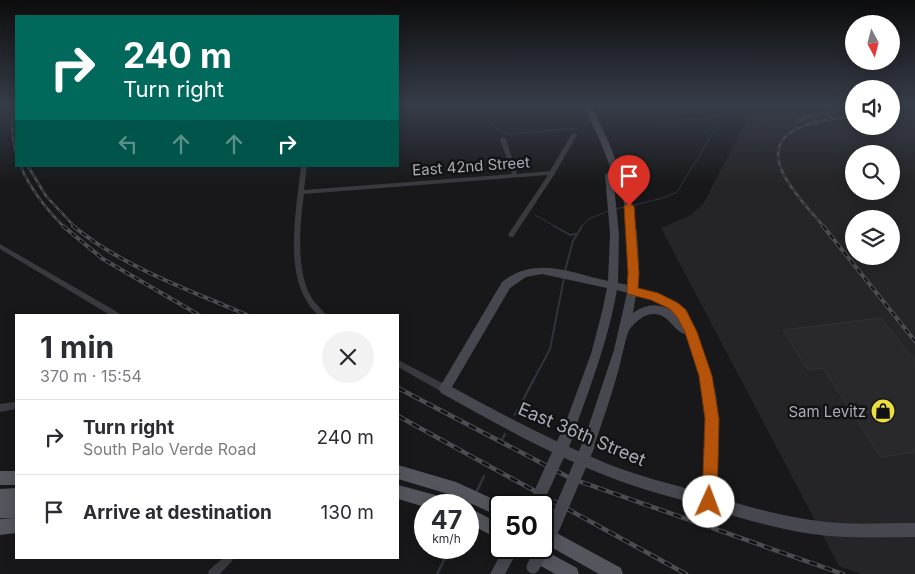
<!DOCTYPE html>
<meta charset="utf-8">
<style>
:root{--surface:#fff;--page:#f2f2f3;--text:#2b2b33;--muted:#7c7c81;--line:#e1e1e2}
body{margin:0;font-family:Inter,sans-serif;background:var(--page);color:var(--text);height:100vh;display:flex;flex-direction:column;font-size:19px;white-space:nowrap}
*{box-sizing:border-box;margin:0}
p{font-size:16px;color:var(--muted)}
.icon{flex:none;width:28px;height:28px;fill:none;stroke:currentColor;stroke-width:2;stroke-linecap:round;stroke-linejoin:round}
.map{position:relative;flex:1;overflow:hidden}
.side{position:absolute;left:15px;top:314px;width:384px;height:245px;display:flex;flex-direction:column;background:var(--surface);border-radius:0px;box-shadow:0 2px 12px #0003}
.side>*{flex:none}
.banner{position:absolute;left:15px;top:15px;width:384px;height:152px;border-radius:0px;box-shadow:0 2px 12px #0003;background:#00695c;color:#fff;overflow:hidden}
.needle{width:32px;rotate:173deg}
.tools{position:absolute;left:845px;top:15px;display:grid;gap:10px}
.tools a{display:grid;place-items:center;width:55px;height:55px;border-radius:50%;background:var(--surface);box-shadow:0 2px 12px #0003;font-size:25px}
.speed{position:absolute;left:414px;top:494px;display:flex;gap:10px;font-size:25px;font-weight:700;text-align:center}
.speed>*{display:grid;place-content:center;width:65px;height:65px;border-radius:50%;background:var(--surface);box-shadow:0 2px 12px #0003;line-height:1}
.speed small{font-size:12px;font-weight:400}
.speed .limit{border:2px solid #111;border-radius:8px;background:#fff;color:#111}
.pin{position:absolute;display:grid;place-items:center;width:42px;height:42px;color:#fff;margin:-51px -21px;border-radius:50% 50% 50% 0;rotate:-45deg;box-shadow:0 0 5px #0007}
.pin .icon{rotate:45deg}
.me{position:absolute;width:55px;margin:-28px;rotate:2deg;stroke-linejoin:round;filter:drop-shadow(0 0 4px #0008)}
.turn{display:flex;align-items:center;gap:18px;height:105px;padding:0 25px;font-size:22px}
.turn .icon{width:65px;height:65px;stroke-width:2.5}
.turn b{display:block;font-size:35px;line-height:42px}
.lanes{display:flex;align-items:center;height:48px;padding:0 25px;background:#0003;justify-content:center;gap:25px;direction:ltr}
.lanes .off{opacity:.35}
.round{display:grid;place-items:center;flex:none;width:52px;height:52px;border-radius:26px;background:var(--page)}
.overview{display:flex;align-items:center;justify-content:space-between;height:85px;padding:0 25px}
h1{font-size:30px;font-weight:700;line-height:38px}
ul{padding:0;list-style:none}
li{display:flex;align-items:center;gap:15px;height:75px;padding:0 25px;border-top:1px solid var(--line)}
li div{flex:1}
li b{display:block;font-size:19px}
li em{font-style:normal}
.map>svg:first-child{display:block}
</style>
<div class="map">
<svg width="915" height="574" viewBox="0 0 915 574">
<rect width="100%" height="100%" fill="#18181a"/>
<!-- built -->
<path fill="#252427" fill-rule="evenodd" d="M755,105h99v21h37v-21h24v469h-54l-22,-8 -178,-338 30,-13 12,-11zM854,154h37v37h-37zM854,219h37v37h-37z"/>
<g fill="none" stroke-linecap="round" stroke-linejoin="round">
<!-- stream-far2 -->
<path stroke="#2e333e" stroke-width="1" d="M483,105c6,15 9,25 26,29l68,-6
M661,121l39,-2 23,-4
M630,206l33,-8 14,-6 53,-87
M615,209l10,-2
M535,215l21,12
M581,227l8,-8 19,-8"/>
<!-- stream-far1 -->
<path stroke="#2e333e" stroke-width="2" d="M554,226l16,9 6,-1
M565,271l8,-30 9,-15
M533,381l17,-32 14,-71"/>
<!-- stream -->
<path stroke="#2e333e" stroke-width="2.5" d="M515,415l19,-36
M502,440l3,-6
M476,493l8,-17
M468,511l4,-9
M437,574l13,-26"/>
</g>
<!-- building -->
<path fill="#29282b" stroke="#333236" d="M881,318l34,43v91l-34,5 -58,-89 -15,2 -25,-40z"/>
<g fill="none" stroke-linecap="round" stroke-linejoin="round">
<!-- street -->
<path fill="#3a393f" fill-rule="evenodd" d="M574,133l3,2 -23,40 -41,62h-2l-3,-2 1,-2 39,-58 -244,19c-4,30 -9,79 9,106 4,5 9,10 13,15h-8c-4,-4 -8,-8 -10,-12 -24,-35 -11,-97 -7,-137h6l-3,24 208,-16 -12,-35 3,-2 3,2 11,35 33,-3 21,-36z
M0,244l119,69 1,2h-10l-110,-66z
M398,360l50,26 1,3 -1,3 -3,1 -3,-1 -44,-25z
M14,402l2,1v6l-16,3v-8z
M223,558h11l-2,3 -12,13h-12l1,-4z"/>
<!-- secondary -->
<path fill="#47474f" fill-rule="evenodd" d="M583,105h8l18,38 10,26 8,7 10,57 2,31 -2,24c14,3 32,8 43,17 10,8 13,22 18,34 7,17 14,36 18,55 5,34 2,69 0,103 36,11 72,21 110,25 29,3 59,1 89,1v14c-34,0 -69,2 -103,-3 -36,-5 -72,-16 -107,-27 -32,-10 -66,-18 -98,-31 -57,-22 -112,-53 -166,-83l-2,-4 2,-4 61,-103c34,-27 69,-9 106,-1l2,-47 -5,-59 6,-6 -10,-26zM615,174l4,3c7,35 13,72 9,108l-10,-2 1,-49 -6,-58zM542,274l65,14 -5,24 -11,42 -30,81 2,4 4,2 4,-2 2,-4c17,-48 35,-94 44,-145l10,3 -13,57 -32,96 2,4 4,2 4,-2 2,-4c9,-26 18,-52 25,-78 3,-11 6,-28 10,-38 5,-7 16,-17 25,-16 15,0 19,17 31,20l12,33 7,28 2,40 -3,58c-32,-9 -65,-17 -95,-29 -54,-22 -105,-49 -156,-77l58,-99 16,-11zM636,295c13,4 27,9 38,17 -14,-9 -27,-9 -41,1z
M504,548h15l-14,26h-15z"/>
<!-- primary -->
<path fill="#55555e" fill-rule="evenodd" d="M398,465l58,17 50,23h-6v12l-45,-21 -57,-17z
M0,471h16v14h-16z
M398,485l45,12 5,3 3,5h-26v2l-27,-8z
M16,488v45l-16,2v-16l14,-1h-14v-29z
M468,507l32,17v16l-32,-17z
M542,525l79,43 2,6h-24l-57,-32z
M518,548h22l37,20 2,6h-24l-35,-20z"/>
<defs>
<path id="rail-far2" d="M12,105c0,13 -1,27 2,39 6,33 27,60 50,83
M891,109l23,-4
M796,122l17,-7 41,-7
M28,166l18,30 29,31
M824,227c-18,-22 -70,-71 -33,-95 18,-11 43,-13 63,-16"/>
<path id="rail-far1" d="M63,226l40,33 96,56
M73,226c52,42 114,63 174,89
M823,226l92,115"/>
<path id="rail" d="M398,388l172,90 273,96
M398,416l288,158"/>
</defs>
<!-- rail-far2 casing -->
<use href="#rail-far2" stroke="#4c4c54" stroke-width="2.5"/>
<!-- rail-far1 casing -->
<use href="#rail-far1" stroke="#4c4c54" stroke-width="4"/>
<!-- rail casing -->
<use href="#rail" stroke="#4c4c54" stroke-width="4.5"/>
<!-- rail-far2 -->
<use href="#rail-far2" stroke="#131315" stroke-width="1" stroke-dasharray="4.5" stroke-linecap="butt"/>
<!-- rail-far1 -->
<use href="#rail-far1" stroke="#131315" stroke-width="2" stroke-dasharray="5.5" stroke-linecap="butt"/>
<!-- rail -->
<use href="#rail" stroke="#131315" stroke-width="2.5" stroke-dasharray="8" stroke-linecap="butt"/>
<!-- secondary-bridge -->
<path stroke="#47474f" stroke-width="13" d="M535,505l32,-70
M533,567l21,-41 34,-80"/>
</g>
<!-- sky -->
<linearGradient id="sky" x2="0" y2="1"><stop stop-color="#0d0d0e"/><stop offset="0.57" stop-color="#373d49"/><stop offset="1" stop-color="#373d49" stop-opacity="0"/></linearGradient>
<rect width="915" height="185" fill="url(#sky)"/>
<!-- route -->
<path fill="#b45309" stroke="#753606" d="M629,203l5,3 5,67 -1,15 20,5 20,10 8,7 11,22 15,44 7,43 -2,83 -2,5 -6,3 -5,-3 -2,-5 3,-83 -6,-43 -14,-44 -8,-15 -7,-8 -19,-9 -23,-6 -1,-3 1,-18 -4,-67z"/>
<!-- icons -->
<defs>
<symbol id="shop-disc" viewBox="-11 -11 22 22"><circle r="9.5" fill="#ecde3e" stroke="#131315"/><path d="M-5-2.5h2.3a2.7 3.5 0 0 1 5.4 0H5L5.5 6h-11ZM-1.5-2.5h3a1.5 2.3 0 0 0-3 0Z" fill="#111"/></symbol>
</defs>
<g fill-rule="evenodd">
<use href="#shop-disc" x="869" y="397" width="28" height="28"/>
</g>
<g text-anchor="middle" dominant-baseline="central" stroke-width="5" stroke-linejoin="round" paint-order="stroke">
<!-- street labels -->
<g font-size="15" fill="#ababb9" stroke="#131315">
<text transform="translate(471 166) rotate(-4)">East 42nd Street</text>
</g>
<!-- poi labels -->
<g font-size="15" fill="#ababb9" stroke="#131315" text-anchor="end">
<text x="866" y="411">Sam Levitz</text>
</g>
<!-- near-street labels -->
<g font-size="18" fill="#ababb9" stroke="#131315">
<text transform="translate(582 434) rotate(23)">East 36th Street</text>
</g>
</g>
</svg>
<div class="tools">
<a><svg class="needle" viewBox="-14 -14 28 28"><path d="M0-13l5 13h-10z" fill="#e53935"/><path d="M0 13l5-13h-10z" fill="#7c7c81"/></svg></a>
<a><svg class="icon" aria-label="sound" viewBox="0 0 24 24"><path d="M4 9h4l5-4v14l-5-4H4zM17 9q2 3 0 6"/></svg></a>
<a><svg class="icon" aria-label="search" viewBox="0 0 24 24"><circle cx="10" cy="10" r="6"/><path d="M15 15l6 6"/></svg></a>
<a><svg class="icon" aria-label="layers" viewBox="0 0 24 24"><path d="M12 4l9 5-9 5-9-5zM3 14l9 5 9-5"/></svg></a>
</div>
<div class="speed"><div>47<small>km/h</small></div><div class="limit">50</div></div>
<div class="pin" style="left:629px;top:206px;background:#d93025"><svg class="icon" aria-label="arrive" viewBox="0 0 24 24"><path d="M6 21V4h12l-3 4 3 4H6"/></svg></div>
<svg class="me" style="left:709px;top:502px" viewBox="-20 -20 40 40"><circle r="19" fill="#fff"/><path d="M0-13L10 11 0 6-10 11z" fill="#b45309"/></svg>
<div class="banner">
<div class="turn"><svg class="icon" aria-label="right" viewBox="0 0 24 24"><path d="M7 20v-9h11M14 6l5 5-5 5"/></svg><div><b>240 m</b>Turn right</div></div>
<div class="lanes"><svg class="icon off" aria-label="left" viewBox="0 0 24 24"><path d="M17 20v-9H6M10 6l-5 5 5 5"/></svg><svg class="icon off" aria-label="ahead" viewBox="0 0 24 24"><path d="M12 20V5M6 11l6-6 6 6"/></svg><svg class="icon off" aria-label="ahead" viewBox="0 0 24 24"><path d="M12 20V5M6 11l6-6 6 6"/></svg><svg class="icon" aria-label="right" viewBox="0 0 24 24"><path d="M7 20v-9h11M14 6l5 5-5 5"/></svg></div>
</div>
<section class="side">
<div class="overview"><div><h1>1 min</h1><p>370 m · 15:54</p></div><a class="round"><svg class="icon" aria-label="close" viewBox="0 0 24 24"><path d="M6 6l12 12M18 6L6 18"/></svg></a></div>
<ul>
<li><svg class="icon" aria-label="right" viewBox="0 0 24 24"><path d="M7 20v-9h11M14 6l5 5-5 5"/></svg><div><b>Turn right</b><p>South Palo Verde Road</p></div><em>240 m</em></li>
<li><svg class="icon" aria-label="arrive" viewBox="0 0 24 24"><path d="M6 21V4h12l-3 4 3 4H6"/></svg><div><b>Arrive at destination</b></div><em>130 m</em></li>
</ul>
</section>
</div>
